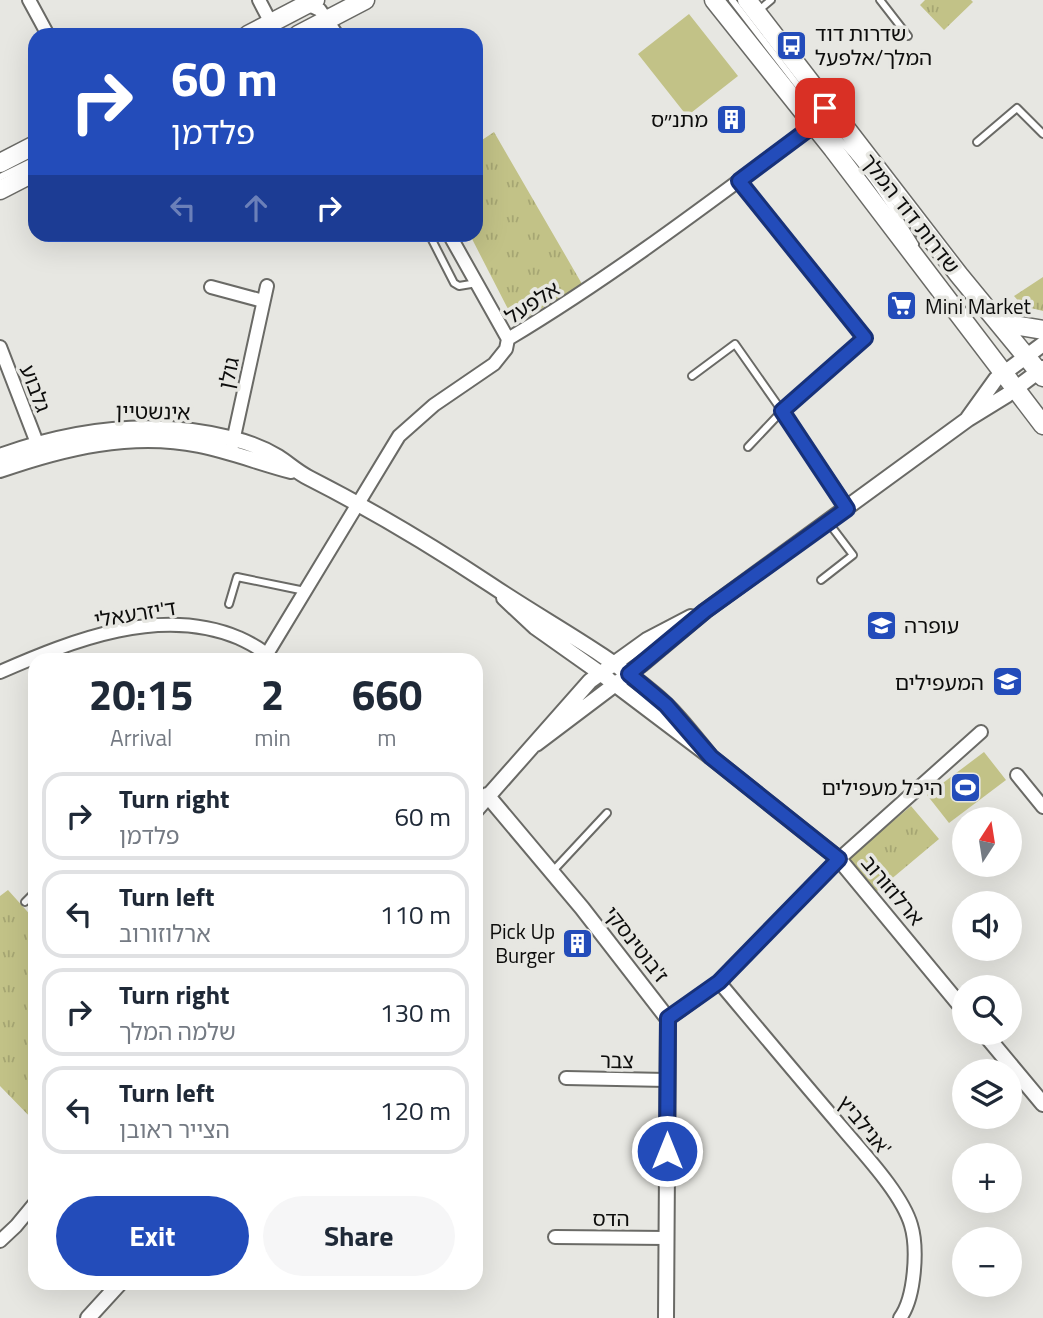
<!DOCTYPE html>
<meta charset="utf-8">
<style>
:root{--surface:#fff;--page:#f6f6f7;--text:#1f2937;--muted:#747a83;--line:#e0e1e3;--accent:#234cba}
body{margin:0;font-family:"Titillium Web","Noto Sans Hebrew",sans-serif;background:var(--page);color:var(--text);height:100vh;display:flex;flex-direction:column;font-size:26px;white-space:nowrap}
*{box-sizing:border-box;margin:0}
p{font-size:23px;color:var(--muted)}
.icon{flex:none;width:38px;height:38px;fill:none;stroke:currentColor;stroke-width:2;stroke-linecap:round;stroke-linejoin:round}
.map{position:relative;flex:1;overflow:hidden}
.drawer{position:absolute;left:28px;top:653px;width:455px;height:637px;display:flex;flex-direction:column;background:var(--surface);border-radius:21px;box-shadow:0 7px 28px #0002}
.drawer>*{flex:none}
.top-card{position:absolute;left:28px;top:28px;width:455px;height:214px;border-radius:21px;box-shadow:0 7px 28px #0002;background:#234cba;color:#fff;overflow:hidden}
.needle{width:46px;rotate:12deg}
.controls{position:absolute;left:952px;top:807px;display:grid;gap:14px}
.controls a{display:grid;place-items:center;width:70px;height:70px;border-radius:50%;background:var(--surface);box-shadow:0 7px 28px #0002;font-size:35px}
.pin{position:absolute;display:grid;place-items:center;width:60px;height:60px;color:#fff;margin:-30px;border-radius:14px;box-shadow:0 4px 10px #0006}
.me{position:absolute;width:77px;margin:-38px;rotate:0deg;stroke-linejoin:round;filter:drop-shadow(0 0 5px #0008)}
.turn{display:flex;align-items:center;gap:24px;height:147px;padding:0 28px;font-size:32px}
.turn .icon{width:91px;height:91px;stroke-width:2.5}
.turn b{display:block;font-size:49px;line-height:60px}
.lanes{display:flex;align-items:center;height:66px;padding:0 28px;background:#0003;justify-content:center;gap:35px;direction:ltr}
.lanes .off{opacity:.35}
.eta{display:flex;justify-content:space-evenly;align-items:center;height:119px;text-align:center}
.eta b{font-size:42px;font-weight:700;line-height:49px}
.primary-button{display:flex;gap:14px;margin-top:auto;padding:14px 28px}
.primary-button a{flex:1;height:80px;border-radius:42px;background:var(--accent);color:#fff;font-size:28px;font-weight:700;line-height:80px;text-align:center}
.primary-button a+a{background:var(--page);color:var(--text)}
ul{padding:0;list-style:none}
li{display:flex;align-items:center;gap:21px;height:88px;margin:0 14px 10px;padding:0 14px;border:4px solid var(--line);border-radius:21px}
li div{flex:1}
li b{display:block;font-size:26px}
li em{font-style:normal}
.map>svg:first-child{display:block}
</style>
<div class="map">
<svg width="1043" height="1318" viewBox="0 0 1043 1318">
<defs>
<pattern id="park-tufts" width="24" height="20" patternUnits="userSpaceOnUse" patternTransform="scale(1.75)"><rect width="24" height="20" fill="#c2c287"/><path d="M3 7l-1-3M5 7V3M7 7l1-3M15 17l-1-3M17 17v-4M19 17l1-3" fill="none" stroke="#a6a673"/></pattern>
</defs>
<rect width="100%" height="100%" fill="#e7e7e2"/>
<!-- grass -->
<path fill="#c2c287" d="M689,14l49,62 -51,40 -49,-62z
M984,752l22,28 -57,43 -22,-28z"/>
<!-- park -->
<path fill="url(#park-tufts)" d="M925,0h46l2,2 -29,28 -24,-25z
M494,132l88,152 -56,34h-11l-6,-7 -39,-76 6,-1v-90z
M1043,277v34l-20,-5 -9,-10z
M911,806l28,33 -62,52 -28,-33z
M8,890l27,30v202l-35,-36v-190z"/>
<g fill="none" stroke-linecap="round" stroke-linejoin="round">
<defs>
<path id="service" d="M732,0l70,91 16,10
M880,0l28,36
M759,10l12,-10
M825,129c29,16 72,86 90,115
M977,142l40,-34 26,26
M0,177l35,-17
M429,234l25,49 5,3 18,-3
M692,376l43,-32 47,67 -34,36
M821,580l32,-25 -25,-33
M229,604l8,-27 68,14
M552,872l55,-59
M25,902l10,-10"/>
<path id="minor" d="M29,0l19,35
M259,0l12,23
M307,4l13,6 17,25
M739,181l126,157 -83,73 65,97
M449,234l59,105
M211,287l52,14
M0,347l37,96
M232,446l35,-160
M267,654l132,-218 35,-31 60,-41 12,-15 2,-10c107,-64 206,-140 306,-214l8,-9 5,-13
M0,672c73,-32 161,-67 239,-34 11,5 23,11 31,20
M1017,775l26,32
M719,982c41,49 82,98 124,147 21,25 59,65 68,96 7,23 4,73 -11,93
M668,1019l51,-37 120,-123 142,-127
M566,1078l101,2
M555,1237l112,1
M0,1241l16,-15 19,-23"/>
<path id="tertiary" d="M968,418l28,-39 47,-35
M0,456c75,-27 156,-37 234,-17 16,4 31,10 44,18 11,7 19,15 31,21 63,32 123,68 182,107 55,37 113,67 163,109 22,18 39,41 57,63
M0,470c63,-22 132,-39 199,-25 31,6 61,18 92,26
M504,598l31,29 65,46 111,84 128,102 125,151
M536,744l106,-80 63,-53 263,-192 39,-24 36,-27
M487,795l95,113 86,111 -2,299
M476,810l114,-129 57,-41 44,-23
M983,1032l60,72
M88,1318l32,-35"/>
<path id="secondary" d="M714,0l119,149 210,276
M747,0l212,275 84,102
M248,35l67,-35
M298,35l67,-35
M0,163l35,-18
M0,190l35,-18
M996,318l18,7 29,5"/>
</defs>
<!-- service casing -->
<use href="#service" stroke="#6a6a66" stroke-width="10"/>
<!-- minor casing -->
<use href="#minor" stroke="#6a6a66" stroke-width="16"/>
<!-- tertiary casing -->
<use href="#tertiary" stroke="#6a6a66" stroke-width="18"/>
<!-- secondary casing -->
<use href="#secondary" stroke="#6a6a66" stroke-width="21"/>
<!-- service -->
<use href="#service" stroke="#fff" stroke-width="6"/>
<!-- minor -->
<use href="#minor" stroke="#fff" stroke-width="12"/>
<!-- tertiary -->
<use href="#tertiary" stroke="#fff" stroke-width="14"/>
<!-- secondary -->
<use href="#secondary" stroke="#fff" stroke-width="18"/>
</g>
<g fill="none" stroke-linecap="round" stroke-linejoin="round">
<defs>
<path id="route" d="M667,1151l1,-133 51,-36 120,-123 -128,-102 -45,-52 -37,-31 76,-63 142,-102 -65,-98 83,-73 -126,-157 75,-56 11,-17"/>
</defs>
<!-- route casing -->
<use href="#route" stroke="#173179" stroke-width="18"/>
<!-- route -->
<use href="#route" stroke="#234cba" stroke-width="12"/>
</g>
<!-- icons -->
<defs>
<symbol id="bus-square" viewBox="-11 -11 22 22"><rect x="-9" y="-9" width="18" height="18" rx="4" fill="#234cba" stroke="#e7e7e2"/><path d="M-5-6H5V4H4V6H2V4H-2V6H-4V4H-5ZM-3.5-4V0h7V-4ZM-3.5 1.2v1.5H-2V1.2ZM2 1.2v1.5H3.5V1.2Z" fill="#fff"/></symbol>
<symbol id="building-square" viewBox="-11 -11 22 22"><rect x="-9" y="-9" width="18" height="18" rx="4" fill="#234cba" stroke="#e7e7e2"/><path d="M-4-6H4V6H1V3H-1V6H-4ZM-2.5-4.3h1.7v1.8h-1.7ZM.8-4.3h1.7v1.8H.8ZM-2.5-1h1.7V.8h-1.7ZM.8-1h1.7V.8H.8Z" fill="#fff"/></symbol>
<symbol id="supermarket-square" viewBox="-11 -11 22 22"><rect x="-9" y="-9" width="18" height="18" rx="4" fill="#234cba" stroke="#e7e7e2"/><path d="M-6-5.5h2.5l.6 2H6L4.5 2H-2.5L-4.4-4H-6ZM-1.5 3.2a1.3 1.3 0 1 0 .1 0ZM3 3.2a1.3 1.3 0 1 0 .1 0Z" fill="#fff"/></symbol>
<symbol id="school-square" viewBox="-11 -11 22 22"><rect x="-9" y="-9" width="18" height="18" rx="4" fill="#234cba" stroke="#e7e7e2"/><path d="M0-5L7-2L0 1L-7-2ZM-4 1L0 2.5L4 1V4Q0 6-4 4Z" fill="#fff"/></symbol>
<symbol id="stadium-square" viewBox="-11 -11 22 22"><rect x="-9" y="-9" width="18" height="18" rx="4" fill="#234cba" stroke="#e7e7e2"/><path d="M0-5a6.5 5 0 1 0 0 10a6.5 5 0 1 0 0-10ZM-3.5-1.8h7v3.6h-7Z" fill="#fff"/></symbol>
</defs>
<g fill-rule="evenodd">
<use href="#bus-square" x="774" y="28" width="35" height="35"/>
<use href="#building-square" x="714" y="102" width="35" height="35"/>
<use href="#supermarket-square" x="884" y="288" width="35" height="35"/>
<use href="#school-square" x="864" y="608" width="35" height="35"/>
<use href="#school-square" x="990" y="664" width="35" height="35"/>
<use href="#stadium-square" x="948" y="770" width="35" height="35"/>
<use href="#building-square" x="560" y="926" width="35" height="35"/>
</g>
<g text-anchor="middle" dominant-baseline="central" stroke-width="7" stroke-linejoin="round" paint-order="stroke">
<!-- poi labels -->
<g font-size="21" fill="#0d0d0c" stroke="#e7e7e2" text-anchor="end">
<text x="815" y="33" text-anchor="start">שדרות דוד<tspan x="815" dy="24">המלך/אלפעל</tspan></text>
<text x="708" y="119">מתנ״ס</text>
<text x="925" y="306" text-anchor="start">Mini Market</text>
<text x="904" y="625" text-anchor="start">עופרה</text>
<text x="984" y="682">המעפילים</text>
<text x="943" y="787">היכל מעפילים</text>
<text x="555" y="931">Pick Up<tspan x="555" dy="24">Burger</tspan></text>
</g>
<!-- street labels -->
<g font-size="21" fill="#0d0d0c" stroke="#e7e7e2">
<text transform="translate(911 213) rotate(52)">שדרות דוד המלך</text>
<text transform="translate(532 302) rotate(-33)">אלפעל</text>
<text transform="translate(228 373) rotate(-78)">גולן</text>
<text transform="translate(36 388) rotate(69)">גלבוע</text>
<text transform="translate(153 411) rotate(1)">אינשטיין</text>
<text transform="translate(135 613) rotate(-9)">ד'יזרעאלי</text>
<text transform="translate(893 890) rotate(50)">ארלוזורוב</text>
<text transform="translate(637 944) rotate(52)">ז'בוטינסקי</text>
<text transform="translate(617 1060) rotate(1)">צבר</text>
<text transform="translate(865 1125) rotate(50)">אנילביץ'</text>
<text x="611" y="1218">הדס</text>
</g>
</g>
</svg>
<div class="controls">
<a><svg class="needle" viewBox="-14 -14 28 28"><path d="M0-13l5 13h-10z" fill="#e53935"/><path d="M0 13l5-13h-10z" fill="#747a83"/></svg></a>
<a><svg class="icon" aria-label="sound" viewBox="0 0 24 24"><path d="M4 9h4l5-4v14l-5-4H4zM17 9q2 3 0 6"/></svg></a>
<a><svg class="icon" aria-label="search" viewBox="0 0 24 24"><circle cx="10" cy="10" r="6"/><path d="M15 15l6 6"/></svg></a>
<a><svg class="icon" aria-label="layers" viewBox="0 0 24 24"><path d="M12 4l9 5-9 5-9-5zM3 14l9 5 9-5"/></svg></a>
<a>+</a>
<a>−</a>
</div>
<div class="pin" style="left:825px;top:108px;background:#d93025"><svg class="icon" aria-label="arrive" viewBox="0 0 24 24"><path d="M6 21V4h12l-3 4 3 4H6"/></svg></div>
<svg class="me" style="left:667px;top:1151px" viewBox="-20 -20 40 40"><circle r="17" fill="#234cba" stroke="#fff" stroke-width="3"/><path d="M0-11L8 9 0 5-8 9z" fill="#fff"/></svg>
<div class="top-card">
<div class="turn"><svg class="icon" aria-label="right" viewBox="0 0 24 24"><path d="M7 20v-9h11M14 6l5 5-5 5"/></svg><div><b>60 m</b>פלדמן</div></div>
<div class="lanes"><svg class="icon off" aria-label="left" viewBox="0 0 24 24"><path d="M17 20v-9H6M10 6l-5 5 5 5"/></svg><svg class="icon off" aria-label="ahead" viewBox="0 0 24 24"><path d="M12 20V5M6 11l6-6 6 6"/></svg><svg class="icon" aria-label="right" viewBox="0 0 24 24"><path d="M7 20v-9h11M14 6l5 5-5 5"/></svg></div>
</div>
<section class="drawer">
<div class="eta">
<div><b>20:15</b><p>Arrival</p></div>
<div><b>2</b><p>min</p></div>
<div><b>660</b><p>m</p></div>
</div>
<ul>
<li><svg class="icon" aria-label="right" viewBox="0 0 24 24"><path d="M7 20v-9h11M14 6l5 5-5 5"/></svg><div><b>Turn right</b><p>פלדמן</p></div><em>60 m</em></li>
<li><svg class="icon" aria-label="left" viewBox="0 0 24 24"><path d="M17 20v-9H6M10 6l-5 5 5 5"/></svg><div><b>Turn left</b><p>ארלוזורוב</p></div><em>110 m</em></li>
<li><svg class="icon" aria-label="right" viewBox="0 0 24 24"><path d="M7 20v-9h11M14 6l5 5-5 5"/></svg><div><b>Turn right</b><p>שלמה המלך</p></div><em>130 m</em></li>
<li><svg class="icon" aria-label="left" viewBox="0 0 24 24"><path d="M17 20v-9H6M10 6l-5 5 5 5"/></svg><div><b>Turn left</b><p>הצייר ראובן</p></div><em>120 m</em></li>
</ul>
<div class="primary-button"><a>Exit</a><a>Share</a></div>
</section>
</div>
